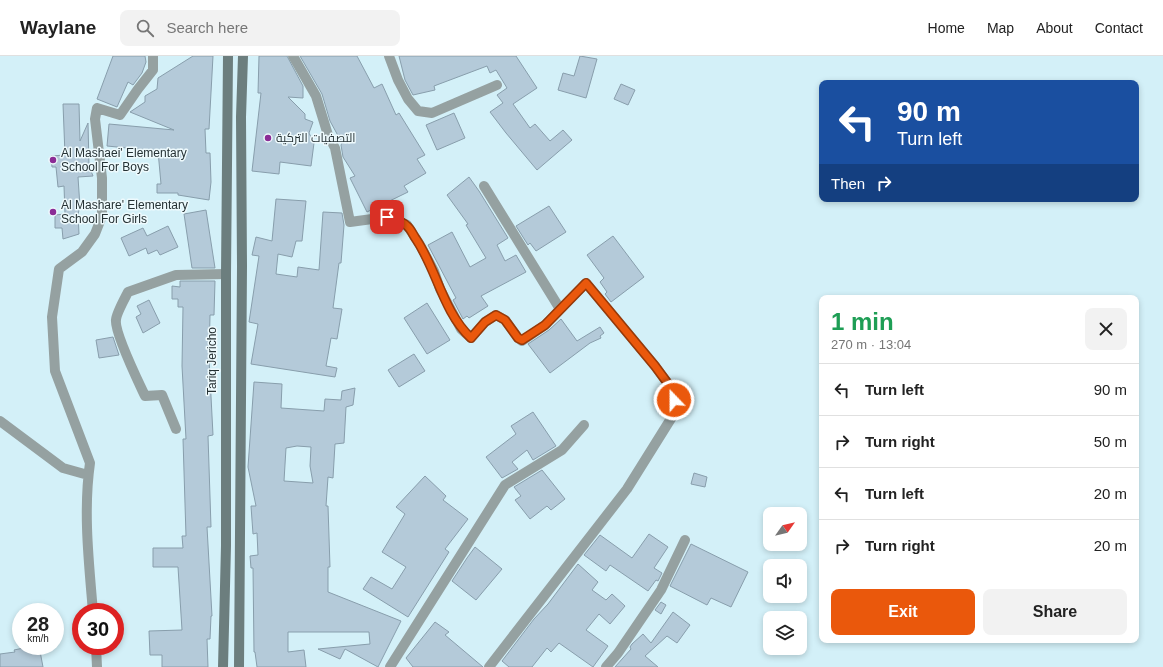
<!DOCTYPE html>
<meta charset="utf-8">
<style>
:root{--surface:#fff;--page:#f2f2f2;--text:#222;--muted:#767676;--line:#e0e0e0;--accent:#ea580c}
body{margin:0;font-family:Helvetica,Cairo,sans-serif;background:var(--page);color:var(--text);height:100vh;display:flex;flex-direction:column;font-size:15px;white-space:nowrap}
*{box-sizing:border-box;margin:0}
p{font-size:13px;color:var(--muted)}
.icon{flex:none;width:22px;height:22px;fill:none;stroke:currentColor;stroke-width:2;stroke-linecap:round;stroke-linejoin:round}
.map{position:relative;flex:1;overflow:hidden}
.sheet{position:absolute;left:819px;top:239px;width:320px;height:348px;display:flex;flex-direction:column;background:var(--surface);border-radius:8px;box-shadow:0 2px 6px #0003}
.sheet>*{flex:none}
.banner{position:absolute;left:819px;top:24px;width:320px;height:122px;border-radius:8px;box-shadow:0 2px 6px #0003;background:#1a4fa0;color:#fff;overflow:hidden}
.needle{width:26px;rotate:56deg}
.fabs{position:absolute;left:763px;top:451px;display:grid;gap:8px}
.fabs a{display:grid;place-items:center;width:44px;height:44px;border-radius:8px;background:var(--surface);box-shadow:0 2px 6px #0003;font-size:20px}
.speed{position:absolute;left:12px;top:547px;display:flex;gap:8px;font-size:20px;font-weight:700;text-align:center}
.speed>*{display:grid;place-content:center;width:52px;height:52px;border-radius:50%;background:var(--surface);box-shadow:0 2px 6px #0003;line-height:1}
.speed small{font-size:10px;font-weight:400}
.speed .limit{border:6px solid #d22;background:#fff;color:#111}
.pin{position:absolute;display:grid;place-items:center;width:34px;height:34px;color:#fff;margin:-17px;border-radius:8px;box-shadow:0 2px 6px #0006}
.me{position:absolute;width:44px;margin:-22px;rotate:338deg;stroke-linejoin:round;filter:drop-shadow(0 0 3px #0008)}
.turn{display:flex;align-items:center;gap:14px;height:84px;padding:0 12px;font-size:18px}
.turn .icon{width:52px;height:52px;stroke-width:2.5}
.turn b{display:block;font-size:28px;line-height:34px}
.then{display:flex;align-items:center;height:38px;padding:0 12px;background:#0003;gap:8px;font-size:15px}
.round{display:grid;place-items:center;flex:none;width:42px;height:42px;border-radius:8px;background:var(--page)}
.headline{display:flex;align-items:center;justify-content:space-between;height:68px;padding:0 12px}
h1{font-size:24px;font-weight:700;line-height:30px;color:#1e9e55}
.button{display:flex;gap:8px;margin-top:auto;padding:8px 12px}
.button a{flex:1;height:46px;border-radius:8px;background:var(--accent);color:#fff;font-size:16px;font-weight:700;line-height:46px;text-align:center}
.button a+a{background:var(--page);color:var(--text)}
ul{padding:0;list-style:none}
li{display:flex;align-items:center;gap:12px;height:52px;padding:0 12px;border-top:1px solid var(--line)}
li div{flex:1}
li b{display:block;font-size:15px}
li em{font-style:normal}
header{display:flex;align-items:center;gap:24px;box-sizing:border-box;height:56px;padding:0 20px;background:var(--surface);border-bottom:1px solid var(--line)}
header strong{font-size:19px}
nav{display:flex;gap:22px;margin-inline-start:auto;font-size:14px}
.search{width:280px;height:36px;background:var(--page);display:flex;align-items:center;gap:10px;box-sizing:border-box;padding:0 14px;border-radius:8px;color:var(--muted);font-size:15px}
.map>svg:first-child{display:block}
</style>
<header>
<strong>Waylane</strong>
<div class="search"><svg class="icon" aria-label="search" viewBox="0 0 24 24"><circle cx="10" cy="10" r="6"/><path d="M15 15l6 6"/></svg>Search here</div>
<nav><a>Home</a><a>Map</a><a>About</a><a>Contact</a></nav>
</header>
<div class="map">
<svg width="1163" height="611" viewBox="0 0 1163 611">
<rect width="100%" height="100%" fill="#d3f0f8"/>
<!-- building -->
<path fill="#b4cad9" stroke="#889eac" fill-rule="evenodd" d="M113,0h32l1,6 -4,11 -9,12 -5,-3 -11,25 -20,-8z
M193,0h20l-4,73h-4l1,24h4l1,29 -2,18 -31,-5v-2h-21v-9h4l-3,-33 -51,-5 2,-22 65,6 -44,-18 15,-10v-6l12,-7 1,-11z
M259,0h28l16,30v12l-15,-1 17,17v5l8,3 -4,11 5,10 -3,23 -31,-4 -1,12 -27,-3 9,-78h-3z
M300,0h57l17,32 8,-4 14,31 3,-2 26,42 -8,4 9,14 -22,13 4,6 -41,20 -17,-34 5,-2 -12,-19 -2,-12 1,-2 -12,-22 -8,-27z
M399,0h117l21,32 -24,16 17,24 5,-4 15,17 13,-11 9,10 -35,30 -31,-37 -16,-21 13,-9 -6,-8 10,-7 -11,-18 -6,3 -3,-7 -53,20 1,4 -22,5 -8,-15z
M580,0l17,3 -11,39 -28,-8 5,-17 11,3z
M621,28l14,6 -7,15 -14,-6z
M63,48h16l1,37 8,-18 1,43 4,10 -15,1 2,30 -2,7 1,20 -16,5 -1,-11h-7v-13l10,-1 -1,-28 -6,1 -2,-20h-4l-1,-11 14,-1z
M454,57l11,25 -28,12 -11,-25z
M469,121l10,14 29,47 -11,7 8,16 11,-6 10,17 -45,24 7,10 -19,12 -2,-2 -4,3 -10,-19 3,-2 -28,-53 24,-13 18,35 16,-9 -20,-33 2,-1 -21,-29z
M276,143l30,2 -4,40h-6l-4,16 -14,-3 -2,20 21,3 1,-10 21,3 4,-58 19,1 2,12 -3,38h-2l-6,45 9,1 -5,30 -6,-1 -5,28 11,2 -2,9 -84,-13 7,-40 -9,-2 10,-66 -7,-1 4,-18 16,4z
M549,150l17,26 -30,19 -6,-8 -2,2 -12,-19z
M206,154l9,58h-23l-8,-54z
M168,170l10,21 -18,8 -3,-5 -9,4 -2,-6 -17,8 -8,-18 22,-10 4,8z
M613,180l31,41 -33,25 -6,-8 2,-2 -7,-10 4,-4 -17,-23z
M180,225h35l-1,34h-4l-1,43 4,77 -5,1 3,91h-4l5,89h-1l-1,23h-3l1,28h-46v-12h-12l-1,-24 33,-1 -4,-63h-25v-19h30l-1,-12h4l-3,-97h3l-4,-73 1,-59h-5v-8h-6v-13l8,1z
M149,244l11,23 -17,10 -7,-16 5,-3 -4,-8z
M427,247l23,37 -23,14 -23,-36z
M561,263l16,22 23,-14 4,6 -4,3 1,2 -11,5 -40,30 -22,-29 21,-14z
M113,281l6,18 -20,3 -3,-18z
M414,298l11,17 -26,16 -11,-17z
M254,326l28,2 -1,24 43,3 1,-12 16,1 1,-9 13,-3 -2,17 -7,2 -2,36 -9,1 -2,34 -5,-1 -2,29h2l2,61h-2v25l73,29 -23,46 -33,-18 -5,10 -22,-10 52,-5 -1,-12h-81v20l16,-2 2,17h-49l-2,-15h-1l-1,-84h-2l-1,-12 8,-1 -1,-22 -4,1 -2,-28h5l-8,-39zM297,390l14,1 -1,19 3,17 -29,-2 2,-33z
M533,356l23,34 -23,14 -6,-10 -15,12 6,7 -16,9 -16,-21 30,-23 -5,-8z
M542,414l23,29 -14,11 -4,-4 -17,13 -15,-19 6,-4 -7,-9z
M694,417l13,4 -2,10 -14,-3z
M425,420l21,20 -3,4 25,19 -23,30 4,3 -41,65 -45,-28 8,-12 21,12 14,-22 -24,-15 23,-38 -9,-7z
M649,478l19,13 -14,21 8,5 -4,8 -2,-1 -8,11 -38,-26 -4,6 -22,-16 16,-20 32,23z
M691,488l57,28 -17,35 -20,-9 -4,7 -37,-19z
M475,491l27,22 -26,31 -24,-19 15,-23z
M578,508l20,18 -6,8 14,10 6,-6 13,12 -15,18 -11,-10 -13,16 22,16 -15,21 -34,-24 -8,9 -4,-4 -15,19h-23l-7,-6 32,-42 14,-15z
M661,546l5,3 -5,9 -6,-4z
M673,556l17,13 -13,18 -10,-7 -22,20 13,11h-43l16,-18 -1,-2 2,-3 11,-10 8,9z
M435,566l14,10 -4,3 38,32h-70l-7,-9z
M33,590h6l4,21h-43v-13l15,-2 -1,-2z"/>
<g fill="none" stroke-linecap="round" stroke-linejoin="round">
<!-- minor -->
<path stroke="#95a1a1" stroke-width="10" d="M293,0l23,40 12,39 7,13 15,74 37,-5 20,8 13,20 14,26 6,18 21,40 10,9 14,-16 11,-7 9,5 13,18 4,3 23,-16 41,-42 69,83 14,19 5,15 -2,17 -45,72 -138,178
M389,0l9,24 10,19 10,12 14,2 65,-28
M484,130l76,123
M0,365l63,47 25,7
M176,373l-14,-34 -17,1c-6,-13 -31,-64 -29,-76 0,-6 9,-22 12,-28l48,-17 50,-1
M93,556c-4,-49 -10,-100 -3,-149l-35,-92 -3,-54 7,-48 23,-17 13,-18 7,-18v-38l-7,-59 2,-11 23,7 18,-26 15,-19v-14
M96,590l1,21
M390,611l115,-182 57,-35 22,-25
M606,611l12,-14 43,-63 24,-50"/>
<!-- secondary -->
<path stroke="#6c7e7e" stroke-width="10" d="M223,611l3,-121v-272l2,-218
M239,611l3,-401 -1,-149 2,-61"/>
</g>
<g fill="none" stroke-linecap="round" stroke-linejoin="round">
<defs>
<path id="route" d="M387,161c6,2 16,4 20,9 4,3 6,9 9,13 21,31 27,73 55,99l14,-16 11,-7 9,5 13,18 4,2 23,-15 41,-42 69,83 14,19 5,15"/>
</defs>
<!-- route casing -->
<use href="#route" stroke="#983908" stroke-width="10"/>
<!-- route -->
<use href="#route" stroke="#ea580c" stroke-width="7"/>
</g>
<!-- markers -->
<g fill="#8b2c96" stroke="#eefafd" stroke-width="1.5">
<circle cx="268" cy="82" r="4"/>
<circle cx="53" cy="104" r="4"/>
<circle cx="53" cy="156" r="4"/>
</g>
<g text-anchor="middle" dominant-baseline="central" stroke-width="3" stroke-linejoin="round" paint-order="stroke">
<!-- poi labels -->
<g font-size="12" fill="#253134" stroke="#eefafd" text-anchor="start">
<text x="276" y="82">التصفيات التركية</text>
<text x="61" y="97">Al Mashaei' Elementary<tspan x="61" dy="14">School For Boys</tspan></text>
<text x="61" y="149">Al Mashare' Elementary<tspan x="61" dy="14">School For Girls</tspan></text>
</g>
<!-- street labels -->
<g font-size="12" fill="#253134" stroke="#eefafd">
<text transform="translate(212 305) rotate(-90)">Tariq Jericho</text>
</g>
</g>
</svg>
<div class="fabs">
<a><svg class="needle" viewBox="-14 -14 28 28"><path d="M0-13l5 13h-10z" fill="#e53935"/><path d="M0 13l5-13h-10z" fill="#767676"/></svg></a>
<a><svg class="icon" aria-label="sound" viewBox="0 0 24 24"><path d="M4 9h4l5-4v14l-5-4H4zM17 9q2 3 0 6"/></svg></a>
<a><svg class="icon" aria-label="layers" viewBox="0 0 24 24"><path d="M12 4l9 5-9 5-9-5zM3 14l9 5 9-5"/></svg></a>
</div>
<div class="speed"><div>28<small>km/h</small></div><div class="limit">30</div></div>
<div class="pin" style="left:387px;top:161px;background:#d93025"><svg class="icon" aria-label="arrive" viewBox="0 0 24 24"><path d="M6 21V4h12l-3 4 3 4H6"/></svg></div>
<svg class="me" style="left:674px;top:344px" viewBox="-20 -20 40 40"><circle r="17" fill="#ea580c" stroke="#fff" stroke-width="3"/><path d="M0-11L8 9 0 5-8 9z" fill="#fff"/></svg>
<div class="banner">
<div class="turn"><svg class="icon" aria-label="left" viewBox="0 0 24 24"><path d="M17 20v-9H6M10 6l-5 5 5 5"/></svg><div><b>90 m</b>Turn left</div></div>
<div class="then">Then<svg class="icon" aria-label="right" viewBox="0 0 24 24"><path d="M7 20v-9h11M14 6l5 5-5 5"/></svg></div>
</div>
<section class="sheet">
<div class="headline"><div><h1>1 min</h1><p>270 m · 13:04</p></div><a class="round"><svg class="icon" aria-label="close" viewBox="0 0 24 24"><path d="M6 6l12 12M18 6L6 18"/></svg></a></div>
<ul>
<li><svg class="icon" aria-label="left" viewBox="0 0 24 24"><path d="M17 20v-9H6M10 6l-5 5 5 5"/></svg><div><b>Turn left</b></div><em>90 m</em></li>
<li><svg class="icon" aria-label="right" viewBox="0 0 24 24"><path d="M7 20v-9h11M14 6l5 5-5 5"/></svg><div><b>Turn right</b></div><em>50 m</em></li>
<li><svg class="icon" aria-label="left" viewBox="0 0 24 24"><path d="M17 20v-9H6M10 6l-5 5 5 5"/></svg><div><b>Turn left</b></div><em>20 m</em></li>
<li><svg class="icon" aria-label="right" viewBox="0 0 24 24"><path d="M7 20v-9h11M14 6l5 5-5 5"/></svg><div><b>Turn right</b></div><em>20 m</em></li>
</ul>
<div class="button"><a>Exit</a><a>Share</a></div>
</section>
</div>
